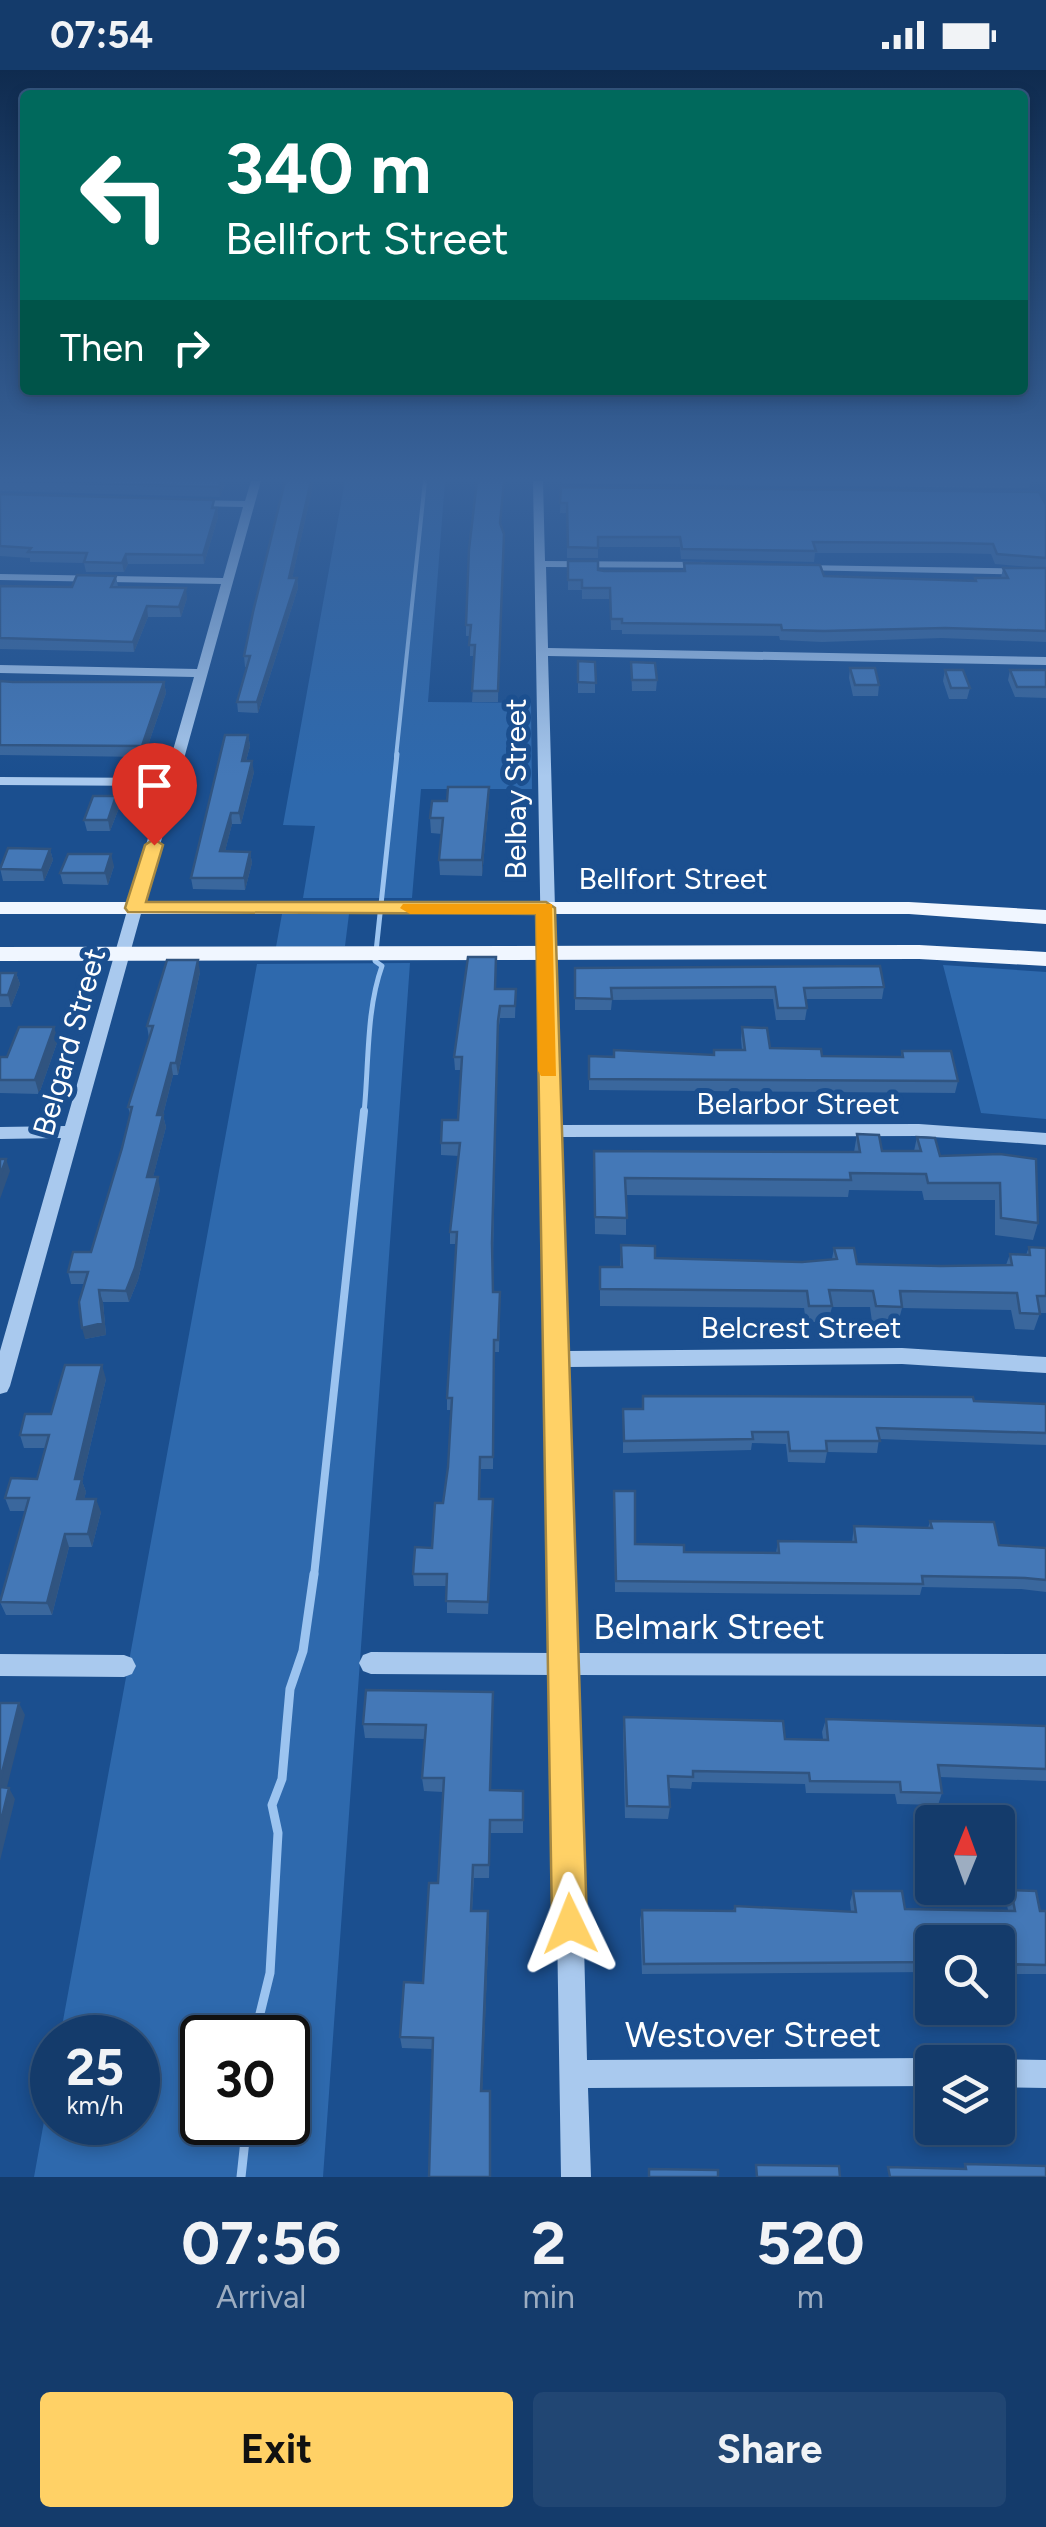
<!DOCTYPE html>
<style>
:root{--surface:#143b6b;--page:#214673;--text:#f1f3f6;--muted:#9dadc1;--line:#33557e;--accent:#ffd166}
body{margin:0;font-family:Figtree,sans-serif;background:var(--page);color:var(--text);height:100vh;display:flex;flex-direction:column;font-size:38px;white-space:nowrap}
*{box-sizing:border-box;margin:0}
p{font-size:32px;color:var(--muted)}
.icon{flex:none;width:55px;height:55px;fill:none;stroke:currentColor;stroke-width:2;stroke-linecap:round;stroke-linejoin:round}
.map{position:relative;height:2107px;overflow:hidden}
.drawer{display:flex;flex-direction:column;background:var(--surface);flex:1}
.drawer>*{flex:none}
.hud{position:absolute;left:20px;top:20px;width:1008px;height:305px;border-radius:10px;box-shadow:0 5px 15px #0003,0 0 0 2px var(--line);background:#00695c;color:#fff;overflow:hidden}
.needle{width:65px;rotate:1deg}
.tools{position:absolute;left:915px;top:1735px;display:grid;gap:20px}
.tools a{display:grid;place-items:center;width:100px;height:100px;border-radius:10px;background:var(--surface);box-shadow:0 5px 15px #0003,0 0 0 2px var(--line);font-size:50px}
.speed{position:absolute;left:30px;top:1945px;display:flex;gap:20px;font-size:50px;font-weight:700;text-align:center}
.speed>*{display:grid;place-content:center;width:130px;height:130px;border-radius:50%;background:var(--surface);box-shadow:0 5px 15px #0003,0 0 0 2px var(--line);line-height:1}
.speed small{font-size:25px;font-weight:400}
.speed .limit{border:5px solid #111;border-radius:15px;background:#fff;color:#111}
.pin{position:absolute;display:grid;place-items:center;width:85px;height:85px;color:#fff;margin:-102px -42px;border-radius:50% 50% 50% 0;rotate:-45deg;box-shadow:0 0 10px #0007}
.pin .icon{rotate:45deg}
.me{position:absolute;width:110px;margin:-55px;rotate:358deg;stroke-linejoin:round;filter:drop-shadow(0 0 8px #0008)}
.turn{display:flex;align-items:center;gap:35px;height:210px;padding:0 40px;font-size:45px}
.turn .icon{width:130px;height:130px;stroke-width:2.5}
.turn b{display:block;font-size:70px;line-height:85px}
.then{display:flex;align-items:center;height:95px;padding:0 40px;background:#0003;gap:20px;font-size:38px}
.eta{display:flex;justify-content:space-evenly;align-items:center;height:170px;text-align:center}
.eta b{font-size:60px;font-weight:700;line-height:70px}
.cta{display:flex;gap:20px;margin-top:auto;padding:20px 40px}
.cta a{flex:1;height:115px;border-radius:10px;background:var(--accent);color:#111;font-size:40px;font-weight:700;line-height:115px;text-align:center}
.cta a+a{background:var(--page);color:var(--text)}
.status{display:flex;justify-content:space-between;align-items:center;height:70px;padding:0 50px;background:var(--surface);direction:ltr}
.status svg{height:28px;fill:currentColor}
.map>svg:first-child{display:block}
</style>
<div class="status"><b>07:54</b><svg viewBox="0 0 49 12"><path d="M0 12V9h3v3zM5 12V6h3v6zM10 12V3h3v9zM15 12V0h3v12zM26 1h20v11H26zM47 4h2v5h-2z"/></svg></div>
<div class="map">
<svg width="1046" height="2107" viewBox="0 0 1046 2107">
<rect width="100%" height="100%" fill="#1b4f8f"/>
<!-- green -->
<path fill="#2e69ad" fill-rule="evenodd" d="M345,411h100l-17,221 103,1 1,86h-111l-9,109h-109l12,-72 -32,-1z
M282,844h67l-4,32 -69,1z
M410,893l-87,1214h-289l18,-100v45h86v-84l-78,-1 197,-1073zM202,1968h86v84h-86z
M943,895l103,7v147l-65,-6z"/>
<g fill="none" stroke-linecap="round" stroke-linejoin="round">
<!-- stream-far3 -->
<path stroke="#9cc4f0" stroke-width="4" d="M396,687l29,-276"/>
<!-- stream-far2 -->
<path stroke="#9cc4f0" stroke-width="5" d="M364,1043c5,-48 2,-103 18,-147l-7,-5 22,-207"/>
<!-- stream-far1 -->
<path stroke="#9cc4f0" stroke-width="8" d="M314,1506l50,-465"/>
<!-- stream -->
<path stroke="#9cc4f0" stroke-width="9" d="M254,1968l16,-65 8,-140 -6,-28 10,-26 8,-90 13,-38 11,-77
M241,2107l6,-55"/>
<!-- minor -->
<path fill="#a9c9ee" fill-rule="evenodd" d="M251,411h10l-251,905 -3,6 -7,2v-43l61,-213 -61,1v-12l65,-1 98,-340 -163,-1v-8l165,1 29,-101 -194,-4v-8l197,4 24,-85 -221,-4v-6l223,4 20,-71 -53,-1 -5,-3 5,-3 55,1z
M533,411h10l2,80 159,1 6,3 -6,3 -158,-1 2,81 498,9v8l-498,-9 13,469 358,-1 127,9v12l-127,-9 -357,1 6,214 334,-3 144,9v16l-144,-9 -334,3 8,286 470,1v22l-469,-1 10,385 345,-2 10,4h-10v24l-344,2 3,89h-30l-8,-502 -182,-1 -8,-3 -4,-8 4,-8 8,-3 182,1 -9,-518 -3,-4 3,-4z
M800,495l246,4v6l-250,-5v-4z
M0,1584l124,1 8,3 4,8 -4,8 -8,3 -124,-1z
M998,1989l48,1v28l-48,-1v-25h-9z"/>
<!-- major -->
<path fill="#f0f6ff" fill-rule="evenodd" d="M0,832h909l137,8v14l-137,-10h-909z
M919,875l127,7v14l-127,-7 -919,2v-14z"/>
</g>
<!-- wall -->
<path fill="#3a679d" d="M0,411h226l-6,16 -220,-6z
M285,411h29l-22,97h5l1,10 -40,125 -20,-1 -1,-10 10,-35h-2l-1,-11z
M561,411h470l-2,7 -468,-5z
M561,417l485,18v137l-104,-4 -120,4 -42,-2 -1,-4 -157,-2v-4h-11l-1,-31h-28v-9h-14v-29l30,9 85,1 1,-8 140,13 150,5 1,-3h26l2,-10h38l-46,-4 -4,-10 -40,-1h-136l-1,9 -133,-3 -1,-12h-82v11h-31v-45h-7z
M0,424l217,14 1,9 -14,47h-76l-4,8h-38l-2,-9 -54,-1v-4l-30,-2z
M501,456l-3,176h-26l3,-46h-5v-20h-4v-11z
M116,506l2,11 69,11 -6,19h-33l-14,35 -134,-3v-63l72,1z
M578,591l17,1v31h-17z
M631,592l26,18 -1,11h-24z
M850,598l29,17 -1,11h-25l-4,-18z
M945,600l25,18 -3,11h-18l-6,-18z
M1010,600h36v28l-31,-1 -7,-17z
M0,611l164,1 2,11 -22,64 -144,-2z
M248,665l2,11 -4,15 8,11 -13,52h-9l-7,27 25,1 2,11 -7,27 -52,-1 -2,-11z
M489,717v15l-7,74 -42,-1 -1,-15 3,-26 -11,-1 -1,-15 17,-17z
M119,738l-9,23h-23l-3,-11z
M50,779l3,11 -9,21h-41l-3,-13z
M114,796l-6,19 -45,-1 -3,-11z
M575,898l309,19 -2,12h-76l1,9 -2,12h-29l-3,-21 -161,1 -1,10h-36z
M200,902l-22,103h-5l-10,40 3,12 -13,50 7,12 -22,91 -9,22h-26l3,33 -21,4 -1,-55h-13l-3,-12 23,-20 31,-104 8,-34 -2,-7 21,-69 -2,-12z
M0,903h16l4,11 -9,23h-11z
M496,919h20l-1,29h-15l-2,15 -5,223v36l7,12 -1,48h-5l-1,117h-12l-2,30 14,12 -5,103 -41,-1v-27h-33l-1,-12 19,-26 11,-45 5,-36 3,-57h-4v-12l9,-154h-6v-12l9,-76 -18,-1v-12l17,-23 3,-50h-6l-1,-13z
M742,957l28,21 52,8 79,1 1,-6 56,30 -3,12 -366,-3v-34l124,-1 1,-5h28l-1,-11z
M58,970l-19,54 -39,-1v-36h7z
M857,1064l25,17h32l3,-14 23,19 60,-2 38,69 -5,17 -38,-5v-35h-71l-2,-9 -73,-1 -1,7 -222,-2v40l-31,-1 -1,-83 260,1z
M621,1175l34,13 147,4 30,-3 2,-11 23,16 84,2 65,-1 4,-11 16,1 3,-8 17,1v65h-6l-6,17 -19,-1 -4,-19 -109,-2 -4,15 -26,-1 -2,-15h-38l-4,15h-22l-2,-14 -204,-2v-39h20z
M106,1309l-24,102 4,11 -2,7 17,13 -9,35h-23l-17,68h-46l-6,-13 25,-91h-15l-5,-13 32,-19 9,-31h-22l-4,-13z
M643,1326l331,5 72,3v41l-167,-6 -2,14 -50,-1 -2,11 -37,-1 -2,-18 -34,-1 -1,7 -128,3v-44h19z
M614,1421l21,53 49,8 92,1 2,-12 74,1 2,-16 74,2 2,-7 69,24 47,3v44l-25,-3 -99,-2 -2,8 -305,-3z
M493,1636l-3,84 33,14v29h-33l-1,45h-15l-2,33 17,13 -7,167 8,86 -58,-128 -30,-1 -2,-11 23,-54 15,-100 5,-91 -19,-1 -2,-13 3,-39 -60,-1 -2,-14z
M624,1647l161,22h38l-1,-7 4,-13 220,7v55l-106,-4 2,16 -4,12 -41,-1 -2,-10 -89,-1 -1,-9 -113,-2 -1,7 -22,-1 1,19 -2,12 -43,-1 -2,-89z
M1011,1820l29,21h6v63h-48v-32h-66v30l-290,2 -2,-54 2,-10 91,1 2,-5 116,6 -1,-10 3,-11 52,18 103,1 -2,-9z"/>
<!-- shaded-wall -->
<path fill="#305480" d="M221,411h5l-6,16 -1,-10z
M311,411h3l-24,107 -1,-10z
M217,438l1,9 -14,47 -1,-9z
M126,484l2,10 -4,8 -2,-9z
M297,508l1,10 -40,125 -1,-11z
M186,518l1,10 -6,19 -2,-10z
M147,536l1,11 -14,35 -1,-10z
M164,612l2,11 -22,64 -2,-11z
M248,665l2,11 -7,26 -1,-11z
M252,691l2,11 -13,52 -2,-11z
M489,717v15l-7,74v-16z
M116,726l3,12 -9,23 -2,-11z
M231,743l1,11 -10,39 -2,-12z
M50,779l3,11 -9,21 -2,-11z
M250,782l2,11 -7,27 -1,-12z
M111,784l3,12 -6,19 -3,-12z
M198,890l2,12 -22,103 -2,-12z
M16,903l4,11 -9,23 -3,-12z
M54,957l4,13 -19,54 -4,-14z
M171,993l2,12 -13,52 -3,-12z
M163,1045l3,12 -16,62 -3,-12z
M6,1089l4,12 -10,28v-23z
M158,1107l2,12 -22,91 -9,22 -3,-11z
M99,1220l4,12 3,33 -21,4 -3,-11z
M102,1295l4,14 -24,102 4,11 -5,20 -4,-13 -2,-20z
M96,1429l5,13 -9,35 -4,-13z
M65,1464l4,13 -17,68 -5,-12z
M19,1633l6,12 -21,84 -4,-9v-9z
M9,1718l6,11 -15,62v-36z
M488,1841l1,13 -7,177 -1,-10z"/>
<!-- building -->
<path fill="#4478b7" stroke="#305480" stroke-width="2.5" d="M0,411h221l-2,6z
M285,411h26l-22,97h8l-40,124h-20l13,-46h-6l9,-44z
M477,411h27l-4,42 4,11 -6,157h-26l3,-46h-6l2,-20h-5l3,-76z
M561,417l478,5 7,13v53l-49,-4 -4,-10 -40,-1 -140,-1 3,9 -134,-2 -2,-12h-82v11l-30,-1 -1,-44h-7z
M0,424l214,6 -2,8h5l-14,47 -77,-1 -4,9 -38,-1 3,-9 -59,-1 3,-4 -31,-2z
M568,491h30v9l6,1h81l-1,-8 136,2 4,11 152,5 -1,-3h33l-5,-10h43v63l-101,-3 -121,3 -42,-1 -1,-5 -159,-2v-4h-11l-1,-31h-28v-8h-14z
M77,505l39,1 -5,11 75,1 -7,19 -32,-1 -14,36 -133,-4v-52l72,1z
M578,591l17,1 1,21 -18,-1z
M631,592l24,1 2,17h-25z
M850,598h25l4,17h-24z
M945,600h18l7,18h-19z
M1010,600h36v17h-29z
M0,611l13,1h151l-22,64 -142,-1z
M225,665h23l-6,26h10l-13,52h-8l-11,38 30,1 -6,26h-53z
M448,717h41l-7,73h-43l4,-42h-13l2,-17h15z
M93,726h23l-8,24h-24z
M8,778l42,1 -8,21 -42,-1z
M68,784h43l-6,19h-45z
M468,887h28l-1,32h21l-1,17h-15l-2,15 -6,222 1,49h7l-2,48h-4l-1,117h-13l-1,42h14l-5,103 -42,-1 1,-27h-34l2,-27 17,1 3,-45h8l5,-36 4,-69h-5l10,-166h-7l10,-89h-19l1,-23h16l4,-63h-8z
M167,890h31l-22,103h-5l-14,52h6l-16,62h11l-23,91 -9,23 -27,-1 4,33 -21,5 -3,-26 9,-30h-20l5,-20h18l31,-104 10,-41h-4l25,-81h-6z
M880,896l4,21 -80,1 3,20h-29l-3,-21 -164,1 1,11 -37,-1v-30z
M0,903h16l-8,22h-8z
M19,957h35l-19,53h-35v-23h7z
M742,957l25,1 3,20 51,1 1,7 81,1 -1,-6h49l7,30 -369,-2v-23l25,1v-7l100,5v-5h31z
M857,1064l22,1 3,16h39l-4,-14 18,1 5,18 60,-2 36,5 2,64 -37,-5 -1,-35h-72l-2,-9 -76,-1 1,7 -226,-2 2,40 -32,-1 -1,-66 266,1z
M0,1089h6l-6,17z
M621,1175l34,1v12l147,4 35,-3 -3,-11h20l3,16 84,2 71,-1 -2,-11 20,1 -1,-8 17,1v48h-9l3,18 -20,-1 -3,-20 -117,-2 2,16 -26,-1 -3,-15 -44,-1 3,16h-23l-2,-15 -207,-2v-22h22z
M65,1295h37l-27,114h7l-5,20h19l-8,35h-23l-18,69 -47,-1 29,-104h-24l6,-20 26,1 12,-44h-29l5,-21h26z
M643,1326l330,1 1,4 72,3v29l-169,-5 3,13h-54l1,10h-37l-2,-19h-36l1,7 -129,2 -1,-32h20z
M614,1421h21v53l49,1v7l95,1 -1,-12 78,1 -2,-16 78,2 -2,-7 64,1 5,23 47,3v32l-21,-2 -103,-2 1,8 -307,-3z
M366,1620l127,2 -3,98 33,1v29h-33l-1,45h-16l-2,46h17l-7,180h9v86h-61l4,-139 -33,-1 4,-55 19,1 6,-100h9l6,-105h-22l4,-53 -63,-1z
M0,1633h19l-19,78z
M624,1647l159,4 2,18 43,1 -2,-21 220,7v43l-108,-4 4,28 -41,-1 -1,-10 -90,-1 -1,-8 -116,-2v6l-25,-1 2,31 -43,-1z
M0,1717l9,1 -9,37z
M1011,1820l25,1 4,20h6v54l-48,-1v-22h-66v20l-288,2 -2,-54 93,1v-5l121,6 -3,-21h49l3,18 110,2z
M965,2094l81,2v11h-156l-2,-10 78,2z
M756,2095l83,1 1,11h-83z
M649,2099l69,1v7h-69z"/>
<!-- sky -->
<linearGradient id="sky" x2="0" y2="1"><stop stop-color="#0f2b4f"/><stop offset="0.58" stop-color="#39639b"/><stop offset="1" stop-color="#39639b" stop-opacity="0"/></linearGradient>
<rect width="1046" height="706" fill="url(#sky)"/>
<!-- route -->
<path fill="#ffd166" stroke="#a68842" stroke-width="2.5" d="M154,769l9,6 -17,57h400l9,6 32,1016 -5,12 -12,5 -13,-5 -5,-12 -16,-1010 -408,-2 -3,-4 20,-63z"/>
<!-- slow -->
<path fill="#f59e0b" d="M403,834h149l4,172h-15l-3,-5 -2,-157h-126l-10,-6z"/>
<g text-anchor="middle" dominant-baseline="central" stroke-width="10" stroke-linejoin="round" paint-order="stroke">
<!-- street labels -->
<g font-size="30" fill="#fff" stroke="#1b4f8f">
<text transform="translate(515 719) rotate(-90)">Belbay Street</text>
<text x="673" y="808">Bellfort Street</text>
<text transform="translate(69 972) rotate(-74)">Belgard Street</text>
<text x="798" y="1033">Belarbor Street</text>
<text x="801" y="1257">Belcrest Street</text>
</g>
<!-- near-street labels -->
<g font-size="35" fill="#fff" stroke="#1b4f8f">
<text x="709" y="1557">Belmark Street</text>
<text x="753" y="1965">Westover Street</text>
</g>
</g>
</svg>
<div class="tools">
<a><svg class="needle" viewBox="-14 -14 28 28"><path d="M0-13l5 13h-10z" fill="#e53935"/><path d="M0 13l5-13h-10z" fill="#9dadc1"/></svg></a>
<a><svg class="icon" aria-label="search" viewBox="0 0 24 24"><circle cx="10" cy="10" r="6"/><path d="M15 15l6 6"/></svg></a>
<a><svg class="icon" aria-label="layers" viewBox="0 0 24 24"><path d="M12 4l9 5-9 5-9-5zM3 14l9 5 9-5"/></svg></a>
</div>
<div class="speed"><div>25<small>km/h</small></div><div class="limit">30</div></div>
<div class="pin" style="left:154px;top:775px;background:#d93025"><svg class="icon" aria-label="arrive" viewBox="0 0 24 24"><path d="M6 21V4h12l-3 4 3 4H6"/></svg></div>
<svg class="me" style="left:570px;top:1854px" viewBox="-20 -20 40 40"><path d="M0-17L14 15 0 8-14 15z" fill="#ffd166" stroke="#fff" stroke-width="4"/></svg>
<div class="hud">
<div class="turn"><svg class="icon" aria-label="left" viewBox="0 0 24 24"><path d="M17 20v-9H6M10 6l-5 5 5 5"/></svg><div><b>340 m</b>Bellfort Street</div></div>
<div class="then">Then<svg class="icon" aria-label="right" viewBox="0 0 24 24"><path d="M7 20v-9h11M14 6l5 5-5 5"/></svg></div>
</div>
</div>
<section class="drawer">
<div class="eta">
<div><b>07:56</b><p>Arrival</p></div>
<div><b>2</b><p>min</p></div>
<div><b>520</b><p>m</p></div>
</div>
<div class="cta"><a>Exit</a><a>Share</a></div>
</section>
